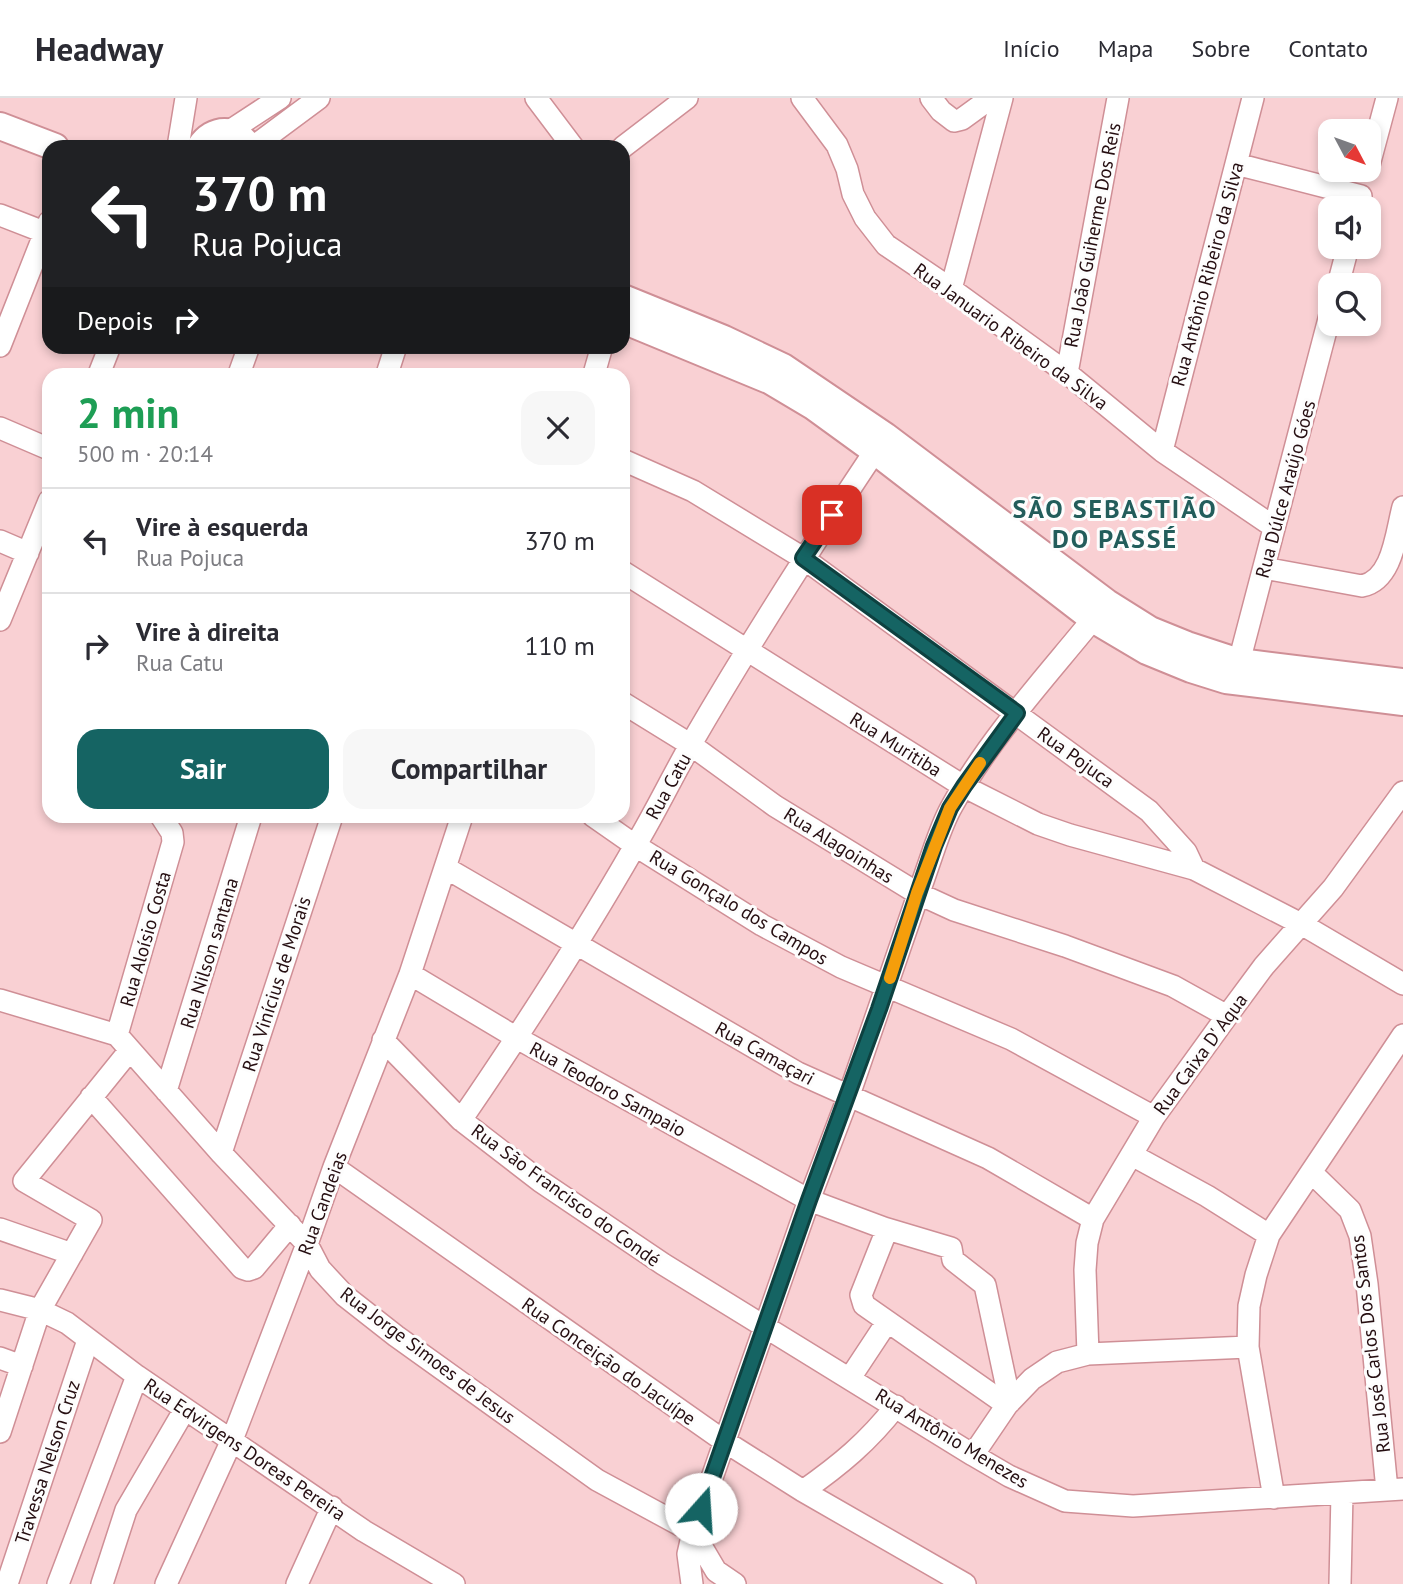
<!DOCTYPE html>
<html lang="pt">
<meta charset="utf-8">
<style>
:root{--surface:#fff;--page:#f7f7f7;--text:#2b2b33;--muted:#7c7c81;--line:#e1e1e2;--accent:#156463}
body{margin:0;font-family:"PT Sans",sans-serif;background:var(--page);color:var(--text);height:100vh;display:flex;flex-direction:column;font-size:26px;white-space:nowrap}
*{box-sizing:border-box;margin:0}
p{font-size:23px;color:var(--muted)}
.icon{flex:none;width:38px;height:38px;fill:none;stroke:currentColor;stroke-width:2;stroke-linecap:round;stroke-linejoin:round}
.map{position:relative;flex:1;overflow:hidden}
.panel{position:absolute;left:42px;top:270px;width:588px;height:455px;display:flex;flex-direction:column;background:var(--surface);border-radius:21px;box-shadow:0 4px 10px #0003}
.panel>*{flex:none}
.top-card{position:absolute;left:42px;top:42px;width:588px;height:214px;border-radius:21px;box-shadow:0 4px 10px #0003;background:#202124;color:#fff;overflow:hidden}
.needle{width:46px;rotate:131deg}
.controls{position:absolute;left:1318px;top:21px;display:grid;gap:14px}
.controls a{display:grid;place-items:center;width:63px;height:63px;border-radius:14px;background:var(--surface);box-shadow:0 4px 10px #0003;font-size:35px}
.pin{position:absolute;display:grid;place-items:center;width:60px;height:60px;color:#fff;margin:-30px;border-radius:14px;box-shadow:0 4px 10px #0006}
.me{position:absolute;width:77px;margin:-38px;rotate:19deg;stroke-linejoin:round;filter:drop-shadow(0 0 5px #0008)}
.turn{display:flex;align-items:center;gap:24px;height:147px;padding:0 35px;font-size:32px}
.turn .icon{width:91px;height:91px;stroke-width:2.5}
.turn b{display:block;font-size:49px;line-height:60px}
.then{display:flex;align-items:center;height:66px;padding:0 35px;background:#0003;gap:14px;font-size:26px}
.round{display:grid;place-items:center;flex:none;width:74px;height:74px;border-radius:21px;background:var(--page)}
.headline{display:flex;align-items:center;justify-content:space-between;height:119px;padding:0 35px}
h1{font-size:42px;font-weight:600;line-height:52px;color:#1e9e55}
.button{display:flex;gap:14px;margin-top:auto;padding:14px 35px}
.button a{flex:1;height:80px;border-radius:21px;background:var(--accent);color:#fff;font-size:28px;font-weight:600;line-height:80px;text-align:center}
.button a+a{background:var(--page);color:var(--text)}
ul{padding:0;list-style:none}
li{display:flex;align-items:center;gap:21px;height:105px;padding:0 35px;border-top:2px solid var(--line)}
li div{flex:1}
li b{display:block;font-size:26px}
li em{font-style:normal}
header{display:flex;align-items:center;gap:42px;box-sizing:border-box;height:98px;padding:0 35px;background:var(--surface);border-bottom:2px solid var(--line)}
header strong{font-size:33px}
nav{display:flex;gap:38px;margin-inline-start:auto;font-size:24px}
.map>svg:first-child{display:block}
</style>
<header>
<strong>Headway</strong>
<nav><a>Início</a><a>Mapa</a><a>Sobre</a><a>Contato</a></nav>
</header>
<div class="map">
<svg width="1403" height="1486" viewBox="0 0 1403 1486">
<rect width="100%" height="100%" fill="#f9d0d3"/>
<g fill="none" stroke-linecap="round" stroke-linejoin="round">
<defs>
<path id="minor" d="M536,0l37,49
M802,0l35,47 10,24 6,25 12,24 21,27 65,44 116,84 95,78 112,76
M931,0l10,13 13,10 8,-2 29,-21
M228,34l52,-34
M178,49l8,-49
M253,49l66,-49
M623,49l64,-49
M1236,66l125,32
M1368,71l19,-71
M0,117l49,19
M1338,187l10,-38
M951,191l51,-191
M0,248l49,-124
M1067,275l51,-275
M99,276l11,-28
M239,276l10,-28
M387,276l9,-28
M594,276l8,-28
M0,330l49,21
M1162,353l91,-353
M623,362l70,31 110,67 346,253 37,41 8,17
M0,443l28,12
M1264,470l98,18c31,-6 34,-53 41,-79
M623,474l340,214 75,38 32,11 124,34 109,56 100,59
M0,522l49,-119
M1239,564l91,-347
M623,605l68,42 84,61 142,87 37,17 111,36 108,40 54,30
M593,718l43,30 126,79 79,42 170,72 143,78
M446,770l352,205 190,85 105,61
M410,876l107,64 292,162 75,28 67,20 2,12 32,25 25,117
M0,902l117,35 104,118 86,91 13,25 25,27 51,40 201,144 96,52
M117,937l56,-193 -1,-9 -11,-17
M383,942l78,80 79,61 123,83 310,191 36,21 56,25 68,5 270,-17
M166,993l85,-275
M91,999l151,171 6,2 6,-2 36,-43
M461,1022c61,-89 120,-180 174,-274 20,-33 37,-69 56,-102 58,-100 120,-197 184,-293
M221,1055l111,-337
M1132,1057l75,41 62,39
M334,1069l390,274 79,50 162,93
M1312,1075l38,37 10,26 7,48 20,206
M884,1130v9l-23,58 3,10 143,100
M0,1131l72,25
M0,1202l40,10 27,13 70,53 227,155 90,53
M1088,1256l-3,-84 2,-27 6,-24 61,-102 73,-101 37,-50 69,-78 70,-96
M0,1260l22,8
M850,1280l37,-56
M0,1334l40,-122 51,-90 -67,-39 106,-131
M973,1357l34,-50 25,-26 25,-17 31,-8 160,-7
M803,1393c37,-26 65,-49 93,-85
M1274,1400l-26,-151 1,-41 7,-31 13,-40 134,-200
M693,1434l23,39 19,13
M7,1486l81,-244
M58,1486l79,-208
M102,1486l24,-74 59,-101
M166,1486l66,-144 75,-196 27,-77 76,-193 52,-158
M297,1486l35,-77
M692,1486l-4,-30 5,-22 116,-332 40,-105 86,-249c5,-14 10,-28 17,-40 37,-67 93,-128 141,-187
M1340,1486l2,-91"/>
<path id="major" d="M0,28l55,21
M200,49c13,-20 36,-20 49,0
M623,200l101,41 59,28 102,69 222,167 43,27 37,15 52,17 164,20
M623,222l148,61 42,25 62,45 218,168 54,32 44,18 35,11 177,22"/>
</defs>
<!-- minor casing -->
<use href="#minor" stroke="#cf8f96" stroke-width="24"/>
<!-- major casing -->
<use href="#major" stroke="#cf8f96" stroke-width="30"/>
<!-- minor -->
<use href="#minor" stroke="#fff" stroke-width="21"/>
<!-- major -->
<use href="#major" stroke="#fff" stroke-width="26"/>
</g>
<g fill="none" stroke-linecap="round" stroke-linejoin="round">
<defs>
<path id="route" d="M701,1411l108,-309 70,-191 55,-163 16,-38 14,-22 53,-73 -214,-155 29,-43"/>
</defs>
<!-- route casing -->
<use href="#route" stroke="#0e4140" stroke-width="18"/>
<!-- route -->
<use href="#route" stroke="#156463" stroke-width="12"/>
<!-- slow -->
<path stroke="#f59e0b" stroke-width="12" d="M890,880l27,-85 33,-85 30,-45"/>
</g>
<g text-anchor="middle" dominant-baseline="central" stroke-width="6" stroke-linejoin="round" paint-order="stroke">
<!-- street labels -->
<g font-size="19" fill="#250e11" stroke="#fdfdfd">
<text transform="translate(1092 137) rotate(-79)">Rua João Guiherme Dos Reis</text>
<text transform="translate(1207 176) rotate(-75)">Rua Antônio Ribeiro da Silva</text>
<text transform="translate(1011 238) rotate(36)">Rua Januario Ribeiro da Silva</text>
<text transform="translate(1285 391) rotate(-75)">Rua Dúlce Araújo Góes</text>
<text transform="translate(896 646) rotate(32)">Rua Muritiba</text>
<text transform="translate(1076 659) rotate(36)">Rua Pojuca</text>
<text transform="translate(668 688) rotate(-61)">Rua Catu</text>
<text transform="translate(839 747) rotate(32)">Rua Alagoinhas</text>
<text transform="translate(739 809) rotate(31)">Rua Gonçalo dos Campos</text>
<text transform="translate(145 841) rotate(-74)">Rua Aloísio Costa</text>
<text transform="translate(209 855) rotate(-73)">Rua Nilson santana</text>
<text transform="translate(276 886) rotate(-72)">Rua Vinícius de Morais</text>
<text transform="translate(765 955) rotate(29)">Rua Camaçari</text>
<text transform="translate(1200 956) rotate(-54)">Rua Caixa D' Aqua</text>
<text transform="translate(608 991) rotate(29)">Rua Teodoro Sampaio</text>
<text transform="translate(566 1097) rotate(36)">Rua São Francisco do Condé</text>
<text transform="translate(322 1105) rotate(-70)">Rua Candeias</text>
<text transform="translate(1370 1246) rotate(-97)">Rua José Carlos Dos Santos</text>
<text transform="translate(428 1257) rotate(37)">Rua Jorge Simoes de Jesus</text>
<text transform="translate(609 1263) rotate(35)">Rua Conceição do Jacuípe</text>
<text transform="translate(952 1340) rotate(31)">Rua Antônio Menezes</text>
<text transform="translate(245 1351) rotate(34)">Rua Edvirgens Doreas Pereira</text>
<text transform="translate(47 1364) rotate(-72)">Travessa Nelson Cruz</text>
</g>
<!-- district labels -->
<g font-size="26" font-weight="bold" letter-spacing="2" fill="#235d5b" stroke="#fdfdfd">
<text x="1115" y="410">SÃO SEBASTIÃO<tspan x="1115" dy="30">DO PASSÉ</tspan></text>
</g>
</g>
</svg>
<div class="controls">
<a><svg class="needle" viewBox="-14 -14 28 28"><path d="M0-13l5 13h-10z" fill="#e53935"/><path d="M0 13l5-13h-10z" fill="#7c7c81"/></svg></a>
<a><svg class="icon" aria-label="sound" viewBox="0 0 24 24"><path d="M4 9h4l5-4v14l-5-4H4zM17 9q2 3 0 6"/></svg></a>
<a><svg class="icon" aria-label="search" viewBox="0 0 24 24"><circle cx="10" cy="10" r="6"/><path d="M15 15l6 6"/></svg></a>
</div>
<div class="pin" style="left:832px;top:417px;background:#d93025"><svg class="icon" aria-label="arrive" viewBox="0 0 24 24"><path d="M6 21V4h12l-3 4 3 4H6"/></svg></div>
<svg class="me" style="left:701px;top:1411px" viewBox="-20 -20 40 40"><circle r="19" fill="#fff"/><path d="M0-13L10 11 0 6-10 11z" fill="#156463"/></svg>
<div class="top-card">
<div class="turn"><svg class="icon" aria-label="left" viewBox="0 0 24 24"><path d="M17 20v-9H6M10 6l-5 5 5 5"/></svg><div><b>370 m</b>Rua Pojuca</div></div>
<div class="then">Depois<svg class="icon" aria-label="right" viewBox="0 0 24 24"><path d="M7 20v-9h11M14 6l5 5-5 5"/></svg></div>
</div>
<section class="panel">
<div class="headline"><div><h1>2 min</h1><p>500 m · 20:14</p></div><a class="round"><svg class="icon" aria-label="close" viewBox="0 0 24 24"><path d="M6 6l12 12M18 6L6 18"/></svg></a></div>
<ul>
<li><svg class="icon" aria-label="left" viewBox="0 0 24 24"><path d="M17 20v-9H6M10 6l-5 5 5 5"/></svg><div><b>Vire à esquerda</b><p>Rua Pojuca</p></div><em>370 m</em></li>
<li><svg class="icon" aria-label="right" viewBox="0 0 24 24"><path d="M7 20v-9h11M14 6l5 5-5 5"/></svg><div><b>Vire à direita</b><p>Rua Catu</p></div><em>110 m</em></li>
</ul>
<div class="button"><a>Sair</a><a>Compartilhar</a></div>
</section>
</div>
